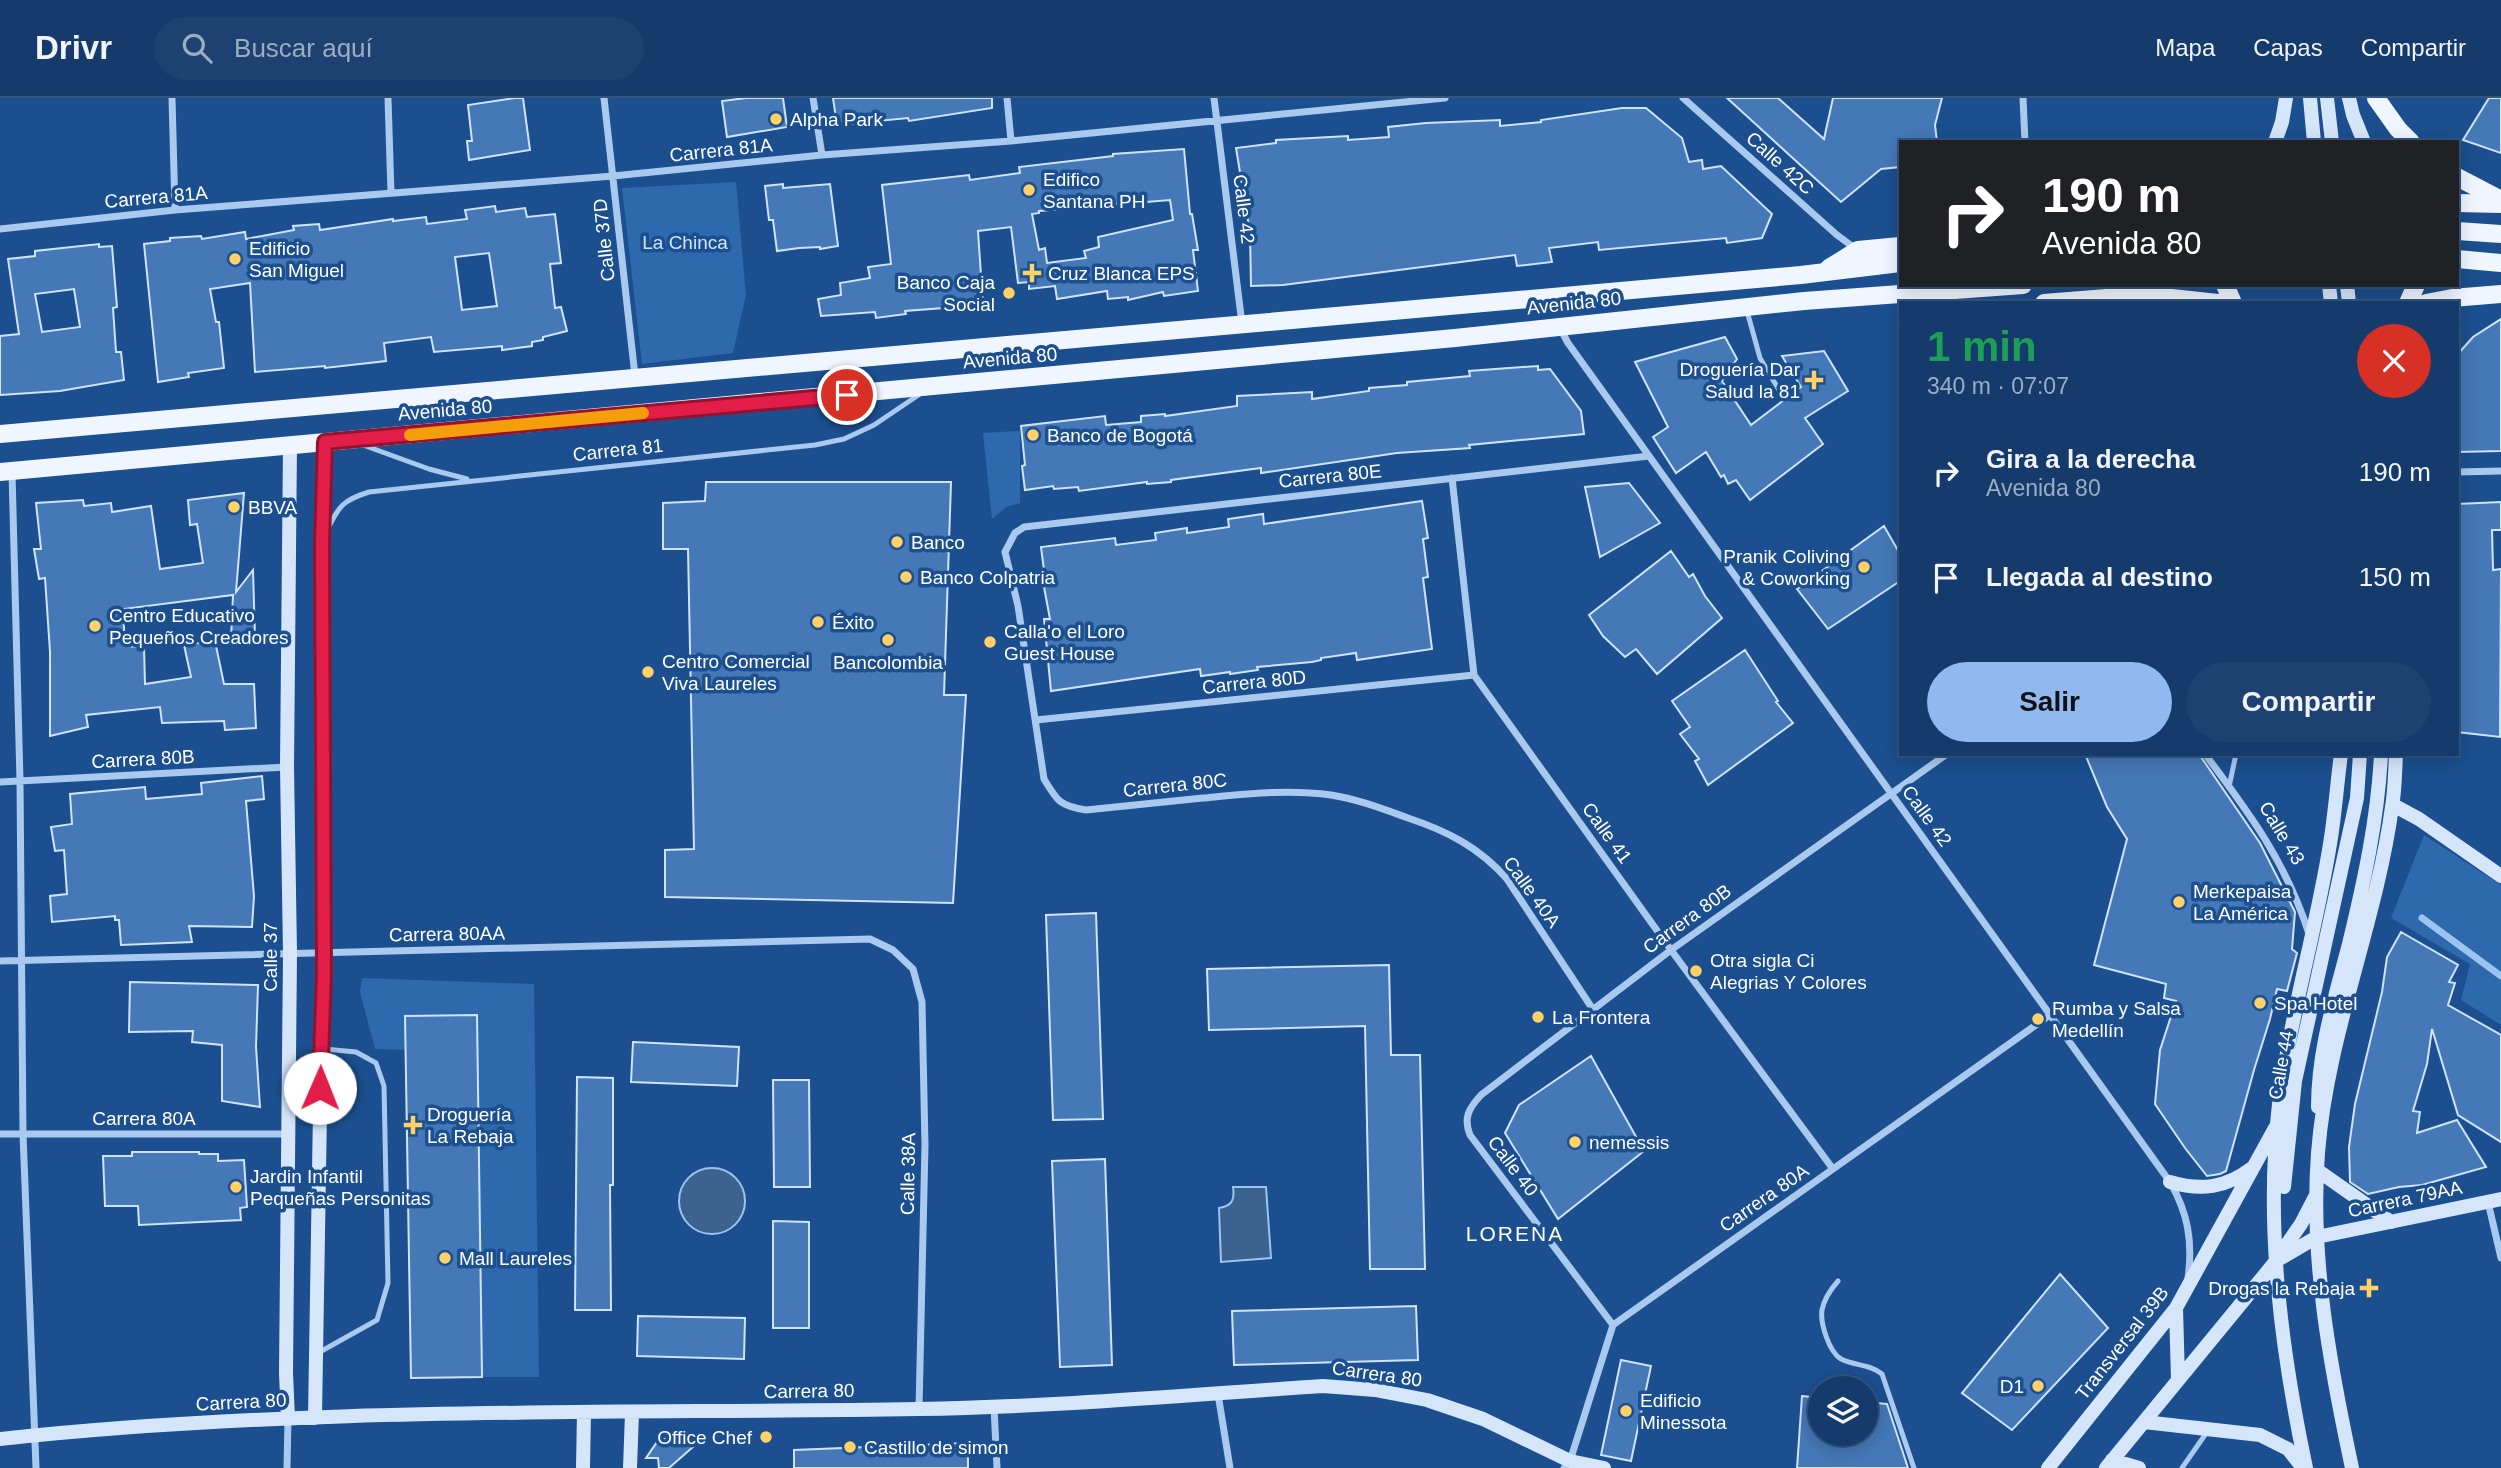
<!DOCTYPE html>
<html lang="es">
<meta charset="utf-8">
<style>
:root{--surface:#143b6b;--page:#1d4271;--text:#f1f3f6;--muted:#9dadc1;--line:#33557e;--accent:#90b9f0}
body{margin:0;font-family:Arial,sans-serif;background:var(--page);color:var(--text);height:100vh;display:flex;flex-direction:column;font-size:26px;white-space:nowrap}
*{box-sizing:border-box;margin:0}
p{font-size:23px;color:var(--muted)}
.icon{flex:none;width:38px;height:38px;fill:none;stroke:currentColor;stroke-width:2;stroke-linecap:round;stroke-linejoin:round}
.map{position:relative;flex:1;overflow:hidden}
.details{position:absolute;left:1899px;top:203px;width:560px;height:455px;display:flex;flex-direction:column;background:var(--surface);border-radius:0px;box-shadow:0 4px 18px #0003,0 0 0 2px var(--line)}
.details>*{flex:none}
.guide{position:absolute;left:1899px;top:42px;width:560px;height:147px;border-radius:0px;box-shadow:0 4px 18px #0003,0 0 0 2px var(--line);background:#202124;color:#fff;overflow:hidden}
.tools{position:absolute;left:1808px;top:1278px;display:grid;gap:14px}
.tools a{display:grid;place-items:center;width:70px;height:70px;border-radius:50%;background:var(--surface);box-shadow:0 4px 18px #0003,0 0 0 2px var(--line);font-size:35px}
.pin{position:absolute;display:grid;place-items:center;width:60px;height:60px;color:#fff;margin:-30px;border:4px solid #fff;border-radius:50%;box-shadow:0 2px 7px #0007}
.me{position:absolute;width:77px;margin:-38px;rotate:1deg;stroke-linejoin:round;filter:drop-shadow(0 0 5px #0008)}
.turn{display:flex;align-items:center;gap:24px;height:147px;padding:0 28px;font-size:32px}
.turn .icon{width:91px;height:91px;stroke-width:2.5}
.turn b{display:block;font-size:49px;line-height:60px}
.round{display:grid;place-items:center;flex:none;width:74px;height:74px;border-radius:37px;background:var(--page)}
.overview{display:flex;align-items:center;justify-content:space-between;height:119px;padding:0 28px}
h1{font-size:42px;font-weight:800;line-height:52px;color:#1e9e55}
.action{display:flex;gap:14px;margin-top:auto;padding:14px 28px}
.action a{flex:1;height:80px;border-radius:42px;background:var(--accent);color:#111;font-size:28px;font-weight:800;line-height:80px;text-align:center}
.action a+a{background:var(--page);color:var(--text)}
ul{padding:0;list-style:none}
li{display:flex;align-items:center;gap:21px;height:105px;padding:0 28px}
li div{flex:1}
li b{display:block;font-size:26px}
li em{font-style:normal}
header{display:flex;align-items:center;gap:42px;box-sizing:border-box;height:98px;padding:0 35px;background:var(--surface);border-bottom:2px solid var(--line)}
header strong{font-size:33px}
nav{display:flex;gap:38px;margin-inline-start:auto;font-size:24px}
.search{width:490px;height:63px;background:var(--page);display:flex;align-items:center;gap:18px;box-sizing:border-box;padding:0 24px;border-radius:38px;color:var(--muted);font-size:26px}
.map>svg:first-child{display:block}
</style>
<header>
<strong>Drivr</strong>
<div class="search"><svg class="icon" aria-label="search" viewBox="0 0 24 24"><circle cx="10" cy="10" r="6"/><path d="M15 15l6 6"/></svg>Buscar aquí</div>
<nav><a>Mapa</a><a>Capas</a><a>Compartir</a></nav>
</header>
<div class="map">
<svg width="2501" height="1370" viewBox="0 0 2501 1370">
<rect width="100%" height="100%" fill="#1b4f8f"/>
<!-- green -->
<path fill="#2e69ad" d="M736,84l10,113 -13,58 -91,11 -20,-176z
M1020,333v72l-14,4 -14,12 -9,-86z
M2424,737l77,50v140l-40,-25 9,-36 -79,-46z
M362,880l172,6 5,393h-57l-5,-362 -71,1v34l-31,-1 -15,-57z"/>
<!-- water -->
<path fill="#3c6290" stroke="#9cc4f0" stroke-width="2" d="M679 1103a33 33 0 1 1 66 0a33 33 0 1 1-66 0Z
M1233,1089h33l5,71 -50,4 -2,-54c13,-2 16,-8 14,-21z"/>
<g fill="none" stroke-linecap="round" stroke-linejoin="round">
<!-- stream -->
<path stroke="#9cc4f0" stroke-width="7" d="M2422,820l79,58"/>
</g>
<!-- building -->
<path fill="#4478b7" stroke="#cfe3fa" stroke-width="2" fill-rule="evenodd" d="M515,0h8l7,52 -61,10 -2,-19h5l-4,-36z
M746,0h37l4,29 -60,10 -5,-36z
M833,0h159v10l-83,13 -1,-3 -71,7z
M1727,0h51l46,41 9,-41h109l-7,27 2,17h-37v25l-19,2 -40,33z
M2489,0h12v55l-38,-13z
M1622,10h24l36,30 7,24 13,-2 1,9 18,-3 51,48 -10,24 -35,5 -1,-5 -127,12 -1,-8 -49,6 3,14 -35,4 -2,-11 -232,30 -32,1 -1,-53 -14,-85 40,-5v-3l72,-4v4l41,-3 -1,-10 38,-4 74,-3v6l41,-4v-2z
M1184,51l6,65h2l6,36h-5l5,41 -34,5 -1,-4 -35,8v-3l-20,2 -1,-8 -50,8 -2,-13 -26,3v-7l-11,1 -7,-56 -33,4 5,74 -78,6 1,3 -30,4 -1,-6 -54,4 -3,-17 23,-4 -1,-12 30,-5 -2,-11 23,-3 -9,-79 87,-10 1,5 50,-7 -1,-6 94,-11v-2zM1170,102l3,20 -75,17 1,10 -15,4 2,7 -39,5 -2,-15 -6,2 -7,-36 7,-1v-2z
M783,86v4l47,-4 8,62 -18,3v-2l-21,1 -22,3 -4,-31h-4l-4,-34z
M495,108l1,6 29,-4 2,9 28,-3 6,49 -11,1 5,44 6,-1 6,24 -24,6v3l-11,2v4l-30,4v-4l-68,6 -3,-15 -47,6 2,18 -61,7v-2l-70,6 -5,-89 -40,6 6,33h3l5,46 -36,5 1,4 -31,5 -14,-138 26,-3v-3l31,-2 1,3 43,-7 1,7 48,-9 -1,-4 26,-2 1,6 73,-11v2l33,-4 1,7 40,-5 -2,-9zM489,155l8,53 -35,4 -7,-53z
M99,146v3l13,-1 5,61 -4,1 3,44h5l3,28 -64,11 -60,4v-59l19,-2 -11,-75 27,-3v-5zM74,191l6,38 -38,5 -7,-38z
M2501,221v132l-44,1v-97l16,-18z
M1725,239l12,22 -15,22 29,44 50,-38 -19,-31 42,-5 24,40 -43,27 18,26 -73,56 -14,-20 -8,4 -4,-9 -3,2 -15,-25 -30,21 -23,-36 15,-10 -33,-65z
M1538,268v4l12,-1 31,42 3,23 -115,11 1,3 -73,5 -136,20v-5l-90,12v2l-24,2v-2l-68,9 -1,-4 -24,2 -1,-3 -28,4 -3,-24 3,-1 -4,-39 84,-10 1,9 35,-3v-6l24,-2v2l72,-10v-10l75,-4v7l57,-8v-3l38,-3v-3l63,-6 -1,-5z
M706,384h245l-7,213h22l-13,208 -288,-6v-47l29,-1 -6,-300h-25v-46l42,-2z
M1629,385l31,40 -60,34 -15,-70z
M244,395l-8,99 17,-22 2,67 -24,3 2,-45 -110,14 2,37 19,1 1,37 46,-7 -7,-32 31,-4 9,43h30l2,44 -31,2 -1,-9 -62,2 -2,-16 -74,8 2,12 -38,9v-84l-5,-74 -6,1 -5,-30h7l-5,-46 47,-3 1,6 27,-3 1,9 39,-6 9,63 43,-6 -6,-39 -7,1 -2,-25z
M1422,403l6,37 -5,1 5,38 -5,1 9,71 -75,11 -1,-7 -35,5v2l-9,2 -55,5 1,3 -28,4v-2l-29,4 -1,-7 -149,22 -7,-72h6l-6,-32 2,-1 -5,-39 74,-9 1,7 40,-5 -1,-7 32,-5v5l42,-6 -1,-8 35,-5 1,10z
M2501,404v28h-9l1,40 8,-1 -1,168 -43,-5v-228z
M1884,428l16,28v27l-72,48 -31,-40z
M1671,453l18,26 4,-3 12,22 17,22 -65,56 -21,-25 -11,8 -22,-21 -14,-21z
M1745,552l33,51 -2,1 17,21 -85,62 -13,-24 4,-2 -19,-25 10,-7 -18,-26z
M2085,656h114l61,89 35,69 -3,37 5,4 -10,38 -10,-2 -7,30 -16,51 -28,101 -6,3 -13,2 -22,-28 -30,-44 5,-54 16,-49 -12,-3 2,-14 -72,-19 33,-126 -20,-32z
M262,678l2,23 -18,2 8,95 -2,31 -63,-1 3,16 -71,3 -2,-25h-4v-4l-63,6 -2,-26 17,-2 -3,-44 -9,1 -4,-24 21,-3 -2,-30 75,-7 1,12 56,-5 -1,-11z
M1096,815l7,206 -50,1 -7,-205z
M2401,834l57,33 -9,17 6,1 -7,22 53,30v107l-43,-27 -26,-86 -5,35 -14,47 7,1 -3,21 40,-13 29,47 -64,18 -23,2 -31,7 -18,-12 -1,-35 6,-43 27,-112 5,-35z
M1389,867l2,90h29l5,214h-55l-5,-243 -156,4 -2,-61z
M130,884l128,3 -2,62 4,60 -38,-6v-56l-30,-3 1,-11 -64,1z
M477,917l5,362 -71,1 -6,-362z
M633,944l106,5 -2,39 -106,-4z
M1591,958l53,95 -86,68 -53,-86 14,-28z
M577,979l36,1v107h-3l1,125h-36z
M773,982h36l1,107h-36z
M132,1054h67v2h19v7l26,-1 3,47 -7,1 1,12 -102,5 -1,-19h-33l-2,-50h29z
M1105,1061l7,206 -52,2 -8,-206z
M773,1123l36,1v106h-36z
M2060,1176l48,54 -96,102 -50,-37z
M1416,1208l2,54 -184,5 -2,-54z
M638,1218l107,2 -1,41 -107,-3z
M1621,1262l30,6 -20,95 -30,-6z
M1802,1298l18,2v35h46v-31l21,2 21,64h-111z
M659,1341h43l-33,29h-10l-1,-10h-12z
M968,1345v25h-174v-18z"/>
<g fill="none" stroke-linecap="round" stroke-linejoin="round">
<!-- lane -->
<path stroke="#a9c9ee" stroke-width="5" d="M1747,213l13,47 22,37
M363,347l66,24 38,10
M327,432c12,-24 16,-30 42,-38l446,-47 29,-6 30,-14 46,-31
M2229,689l7,-33
M1838,1183c-7,8 -14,18 -16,29 -2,13 7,42 19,49 14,7 29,5 41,15l32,94
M318,1255l59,-33 11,-37 -4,-197 -8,-23 -20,-11 -32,-3
M2182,1370l25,-36"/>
<!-- street -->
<path stroke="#a9c9ee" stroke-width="7" d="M172,0l3,112
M388,0l3,95
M604,0l31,278
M813,0l9,57
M1007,0l4,43
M1214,0l28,226
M1683,0l154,137 19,14
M2023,0l2,44
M0,131l175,-19 438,-34 209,-21 189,-14 434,-43
M1560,230l8,15 602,839c18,31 23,60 18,96
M12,374l8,309 3,353 13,334
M2457,374l44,-1
M1452,380l22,197 197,275 162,219
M1036,622l438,-45
M2205,656c45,60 81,108 104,180
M0,684l287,-15
M0,863l870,-22 23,11 20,19 9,33 3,143 -6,264
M1592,910l-85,-129c-28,-32 -60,-48 -99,-61 -25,-9 -51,-19 -77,-23 -43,-6 -85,-1 -128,3 -39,4 -78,8 -117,12 -26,-4 -29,-9 -42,-31l-26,-173 -13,-54 10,-19 9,-6 625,-71
M0,1036h288
M2488,1104l13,56
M1613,1227l-143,-190c-7,-17 -1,-27 11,-40l190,-145 276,-196
M1218,1296l12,74
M994,1309l3,61
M287,1370l1,-49
M1564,1370l6,-7 43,-136 437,-310"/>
<!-- secondary -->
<path stroke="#d6e6fa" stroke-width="14" d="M2310,0l4,44
M2327,0l5,44
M2349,0l4,17 11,27
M2275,44l7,-20 4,-24
M2329,187l2,18
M2347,187l2,18
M2393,707l26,14 82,57
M2318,1009c0,-57 17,-109 31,-163 15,-62 29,-126 32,-190
M2317,1072l74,52
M2170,1084c31,9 56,6 82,-14
M2284,1089l11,-106 62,-283 3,-44
M2278,1159l23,-33 14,-27
M2176,1210l2,72
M315,1320l6,-369 3,-75 -2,-431 3,-101
M288,1321l-2,-46 4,-420 -3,-186 3,-322
M2144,1324l116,13 28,14 15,19
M0,1341c305,-33 612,-25 918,-30 135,-2 270,-14 405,-23l52,4 52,10 56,19 87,42 34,7
M2112,1362l27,8
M583,1370l1,-56
M630,1370l2,-55
M2048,1370l128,-160 99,-180
M2106,1370l170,-207 41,-24 184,-38
M2306,1370c-25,-119 -41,-242 -27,-364 11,-88 37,-173 51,-260 5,-30 7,-60 11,-90
M2352,1370c-22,-103 -42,-209 -34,-315 9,-118 58,-229 74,-346 3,-17 3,-35 4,-53"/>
<!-- primary -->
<path stroke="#f0f6ff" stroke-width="18" d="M2376,0l22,31 13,13
M2457,79l44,23
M2457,105l44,1
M2457,133l44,3
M2457,161l44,4
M1829,170l29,-18 42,-4
M2225,187l8,18
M2044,205l100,-8 74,8
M2408,205l8,-18
M2426,205l26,-5 49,-4
M0,336l1801,-159 99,-12
M0,374l1455,-134 349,-37 219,-16"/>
</g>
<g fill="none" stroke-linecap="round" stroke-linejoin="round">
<defs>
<path id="route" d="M320,990l4,-114 -2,-431 3,-101 522,-47"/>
</defs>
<!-- route casing -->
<use href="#route" stroke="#92132f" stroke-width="18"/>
<!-- route -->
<use href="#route" stroke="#e11d48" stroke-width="12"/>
<!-- slow -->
<path stroke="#f59e0b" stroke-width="12" d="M410,337l233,-22"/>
</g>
<!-- markers -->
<g fill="#ffd166" stroke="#1b4f8f" stroke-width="2.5">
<circle cx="776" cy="21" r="7"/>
<circle cx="1029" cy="92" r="7"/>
<circle cx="235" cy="161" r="7"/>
<path d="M1028.5 164.5h7v7h7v7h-7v7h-7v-7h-7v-7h7z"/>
<circle cx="1009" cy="195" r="7"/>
<path d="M1810.5 271.5h7v7h7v7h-7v7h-7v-7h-7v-7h7z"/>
<circle cx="1033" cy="337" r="7"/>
<circle cx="234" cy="409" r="7"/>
<circle cx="897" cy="444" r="7"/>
<circle cx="1864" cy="469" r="7"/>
<circle cx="906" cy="479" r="7"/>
<circle cx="818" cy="524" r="7"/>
<circle cx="95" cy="528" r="7"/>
<circle cx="888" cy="542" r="7"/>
<circle cx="990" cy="544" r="7"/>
<circle cx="648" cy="574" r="7"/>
<circle cx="2179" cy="804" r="7"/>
<circle cx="1696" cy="873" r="7"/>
<circle cx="2260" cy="905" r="7"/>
<circle cx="1538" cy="919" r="7"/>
<circle cx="2038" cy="921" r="7"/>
<path d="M409.5 1016.5h7v7h7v7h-7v7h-7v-7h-7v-7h7z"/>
<circle cx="1575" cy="1044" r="7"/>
<circle cx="236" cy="1089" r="7"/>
<circle cx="445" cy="1160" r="7"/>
<path d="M2365.5 1179.5h7v7h7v7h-7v7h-7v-7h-7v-7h7z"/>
<circle cx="2038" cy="1288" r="7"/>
<circle cx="1626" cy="1313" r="7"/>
<circle cx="766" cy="1339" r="7"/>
<circle cx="850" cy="1349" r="7"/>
</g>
<g text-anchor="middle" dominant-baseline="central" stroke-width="7" stroke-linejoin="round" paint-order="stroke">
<!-- poi labels -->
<g font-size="19" fill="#fff" stroke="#1b4f8f" text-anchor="start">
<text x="790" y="21">Alpha Park</text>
<text x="1043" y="81">Edifico<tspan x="1043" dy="22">Santana PH</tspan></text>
<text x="249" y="150">Edificio<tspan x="249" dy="22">San Miguel</tspan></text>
<text x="1048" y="175">Cruz Blanca EPS</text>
<text x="995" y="184" text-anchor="end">Banco Caja<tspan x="995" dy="22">Social</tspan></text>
<text x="1800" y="271" text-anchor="end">Droguería Dar<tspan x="1800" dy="22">Salud la 81</tspan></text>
<text x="1047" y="337">Banco de Bogotá</text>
<text x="248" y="409">BBVA</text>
<text x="911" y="444">Banco</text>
<text x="1850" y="458" text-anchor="end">Pranik Coliving<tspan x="1850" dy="22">&amp; Coworking</tspan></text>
<text x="920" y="479">Banco Colpatria</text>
<text x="109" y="517">Centro Educativo<tspan x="109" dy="22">Pequeños Creadores</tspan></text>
<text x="832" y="524">Éxito</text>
<text x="1004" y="533">Calla'o el Loro<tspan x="1004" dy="22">Guest House</tspan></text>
<text x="662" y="563">Centro Comercial<tspan x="662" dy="22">Viva Laureles</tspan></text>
<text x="888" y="564" text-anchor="middle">Bancolombia</text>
<text x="2193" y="793">Merkepaisa<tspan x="2193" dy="22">La América</tspan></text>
<text x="1710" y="862">Otra sigla Ci<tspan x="1710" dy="22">Alegrias Y Colores</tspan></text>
<text x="2274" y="905">Spa Hotel</text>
<text x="2052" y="910">Rumba y Salsa<tspan x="2052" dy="22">Medellín</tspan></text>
<text x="1552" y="919">La Frontera</text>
<text x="427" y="1016">Droguería<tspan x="427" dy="22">La Rebaja</tspan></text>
<text x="1589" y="1044">nemessis</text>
<text x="250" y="1078">Jardin Infantil<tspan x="250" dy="22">Pequeñas Personitas</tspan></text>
<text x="459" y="1160">Mall Laureles</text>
<text x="2355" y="1190" text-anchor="end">Drogas la Rebaja</text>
<text x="2024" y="1288" text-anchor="end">D1</text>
<text x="1640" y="1302">Edificio<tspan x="1640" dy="22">Minessota</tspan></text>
<text x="752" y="1339" text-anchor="end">Office Chef</text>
<text x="864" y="1349">Castillo de simon</text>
</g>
<!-- street labels -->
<g font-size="19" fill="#fff" stroke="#1b4f8f">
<text transform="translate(721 52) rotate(-6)">Carrera 81A</text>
<text transform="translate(1780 65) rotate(42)">Calle 42C</text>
<text transform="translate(156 99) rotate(-5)">Carrera 81A</text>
<text transform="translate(1244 111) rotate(83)">Calle 42</text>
<text transform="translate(604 142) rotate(-96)">Calle 37D</text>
<text transform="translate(1574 205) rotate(-6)">Avenida 80</text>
<text transform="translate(1010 260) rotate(-5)">Avenida 80</text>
<text transform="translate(445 312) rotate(-5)">Avenida 80</text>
<text transform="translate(618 352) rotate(-6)">Carrera 81</text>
<text transform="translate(1330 378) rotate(-6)">Carrera 80E</text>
<text transform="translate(1254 584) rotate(-6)">Carrera 80D</text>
<text transform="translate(143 661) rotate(-3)">Carrera 80B</text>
<text transform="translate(1175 687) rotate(-6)">Carrera 80C</text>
<text transform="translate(1927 718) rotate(54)">Calle 42</text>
<text transform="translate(1607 735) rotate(54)">Calle 41</text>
<text transform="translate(2282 735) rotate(59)">Calle 43</text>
<text transform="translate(1532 794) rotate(54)">Calle 40A</text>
<text transform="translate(1687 821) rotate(-36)">Carrera 80B</text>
<text transform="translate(447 836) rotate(-1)">Carrera 80AA</text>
<text transform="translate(270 859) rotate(-90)">Calle 37</text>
<text transform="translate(2281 967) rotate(-80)">Calle 44</text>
<text x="144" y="1020">Carrera 80A</text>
<text transform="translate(1513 1068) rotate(53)">Calle 40</text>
<text transform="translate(908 1076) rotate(-89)">Calle 38A</text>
<text transform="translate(1764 1100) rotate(-35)">Carrera 80A</text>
<text transform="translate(2405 1101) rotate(-12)">Carrera 79AA</text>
<text transform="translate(2122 1245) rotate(-52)">Transversal 39B</text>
<text transform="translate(1377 1276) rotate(8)">Carrera 80</text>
<text transform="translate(809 1293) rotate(-1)">Carrera 80</text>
<text transform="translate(241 1304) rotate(-3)">Carrera 80</text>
</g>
<!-- park labels -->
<g font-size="19" fill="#cfe3fa" stroke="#1b4f8f">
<text x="685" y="144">La Chinca</text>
</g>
<!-- neighbourhood labels -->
<g font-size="21" letter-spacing="2" fill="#fff" stroke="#1b4f8f">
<text x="1515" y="1135">LORENA</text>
</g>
</g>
</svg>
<div class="tools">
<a><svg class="icon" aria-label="layers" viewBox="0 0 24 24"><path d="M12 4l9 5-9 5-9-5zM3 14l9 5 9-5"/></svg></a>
</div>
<div class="pin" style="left:847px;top:297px;background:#d93025"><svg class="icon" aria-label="arrive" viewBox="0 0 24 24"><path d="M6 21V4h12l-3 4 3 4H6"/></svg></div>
<svg class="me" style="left:320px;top:990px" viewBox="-20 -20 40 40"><circle r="19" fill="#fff"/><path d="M0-13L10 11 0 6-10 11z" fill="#e11d48"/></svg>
<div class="guide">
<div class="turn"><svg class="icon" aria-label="right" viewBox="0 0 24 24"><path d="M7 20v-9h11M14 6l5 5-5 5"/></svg><div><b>190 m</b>Avenida 80</div></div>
</div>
<section class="details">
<div class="overview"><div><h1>1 min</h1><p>340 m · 07:07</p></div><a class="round" style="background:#d93025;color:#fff"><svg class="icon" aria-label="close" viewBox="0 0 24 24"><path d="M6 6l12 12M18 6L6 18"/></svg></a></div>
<ul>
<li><svg class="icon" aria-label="right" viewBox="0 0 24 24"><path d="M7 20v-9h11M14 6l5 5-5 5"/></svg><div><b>Gira a la derecha</b><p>Avenida 80</p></div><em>190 m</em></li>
<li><svg class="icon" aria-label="arrive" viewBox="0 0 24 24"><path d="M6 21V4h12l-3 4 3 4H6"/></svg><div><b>Llegada al destino</b></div><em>150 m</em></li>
</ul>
<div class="action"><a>Salir</a><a>Compartir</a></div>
</section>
</div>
